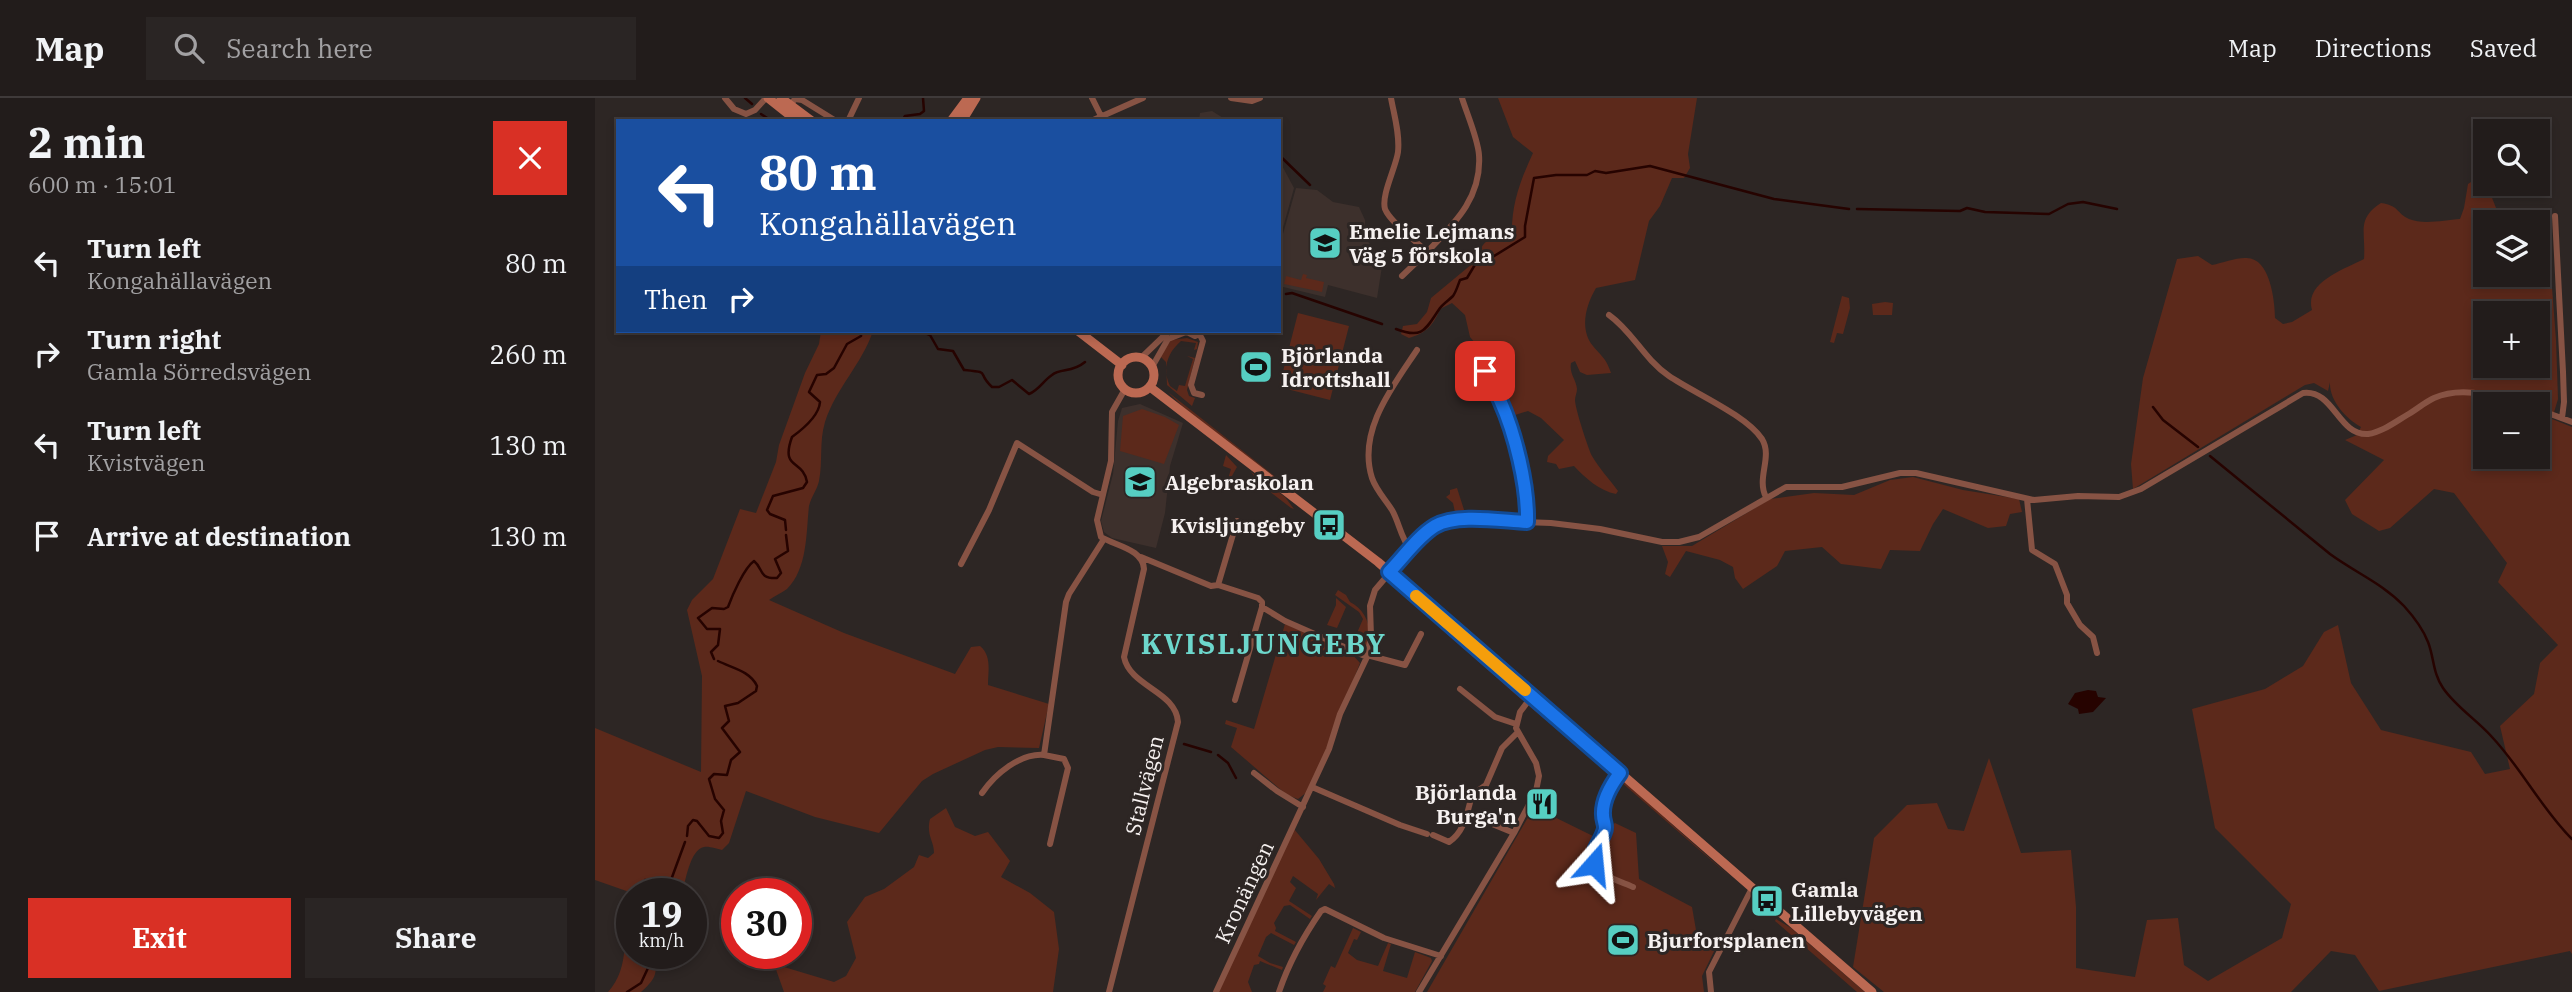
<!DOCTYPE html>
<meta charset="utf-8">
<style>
:root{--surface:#221c1b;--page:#2a2524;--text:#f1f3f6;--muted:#a2a1a3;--line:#3f3a3a;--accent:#d93025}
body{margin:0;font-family:"IBM Plex Serif",serif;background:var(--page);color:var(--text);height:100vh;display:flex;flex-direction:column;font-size:26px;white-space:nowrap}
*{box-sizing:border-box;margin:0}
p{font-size:23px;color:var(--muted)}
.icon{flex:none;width:38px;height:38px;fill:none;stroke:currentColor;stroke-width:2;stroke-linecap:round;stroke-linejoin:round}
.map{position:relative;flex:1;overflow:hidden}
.side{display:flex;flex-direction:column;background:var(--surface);width:595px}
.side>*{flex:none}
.hud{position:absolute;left:21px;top:21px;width:665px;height:214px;border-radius:0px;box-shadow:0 4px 10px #0003,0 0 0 2px var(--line);background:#1a4fa0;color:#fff;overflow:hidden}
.controls{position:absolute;left:1878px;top:21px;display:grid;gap:14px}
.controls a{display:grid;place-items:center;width:77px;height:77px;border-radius:0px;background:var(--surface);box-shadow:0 4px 10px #0003,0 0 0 2px var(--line);font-size:35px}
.speed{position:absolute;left:21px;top:780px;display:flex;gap:14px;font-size:35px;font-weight:700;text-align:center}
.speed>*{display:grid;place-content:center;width:91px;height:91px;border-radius:50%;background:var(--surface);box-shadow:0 4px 10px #0003,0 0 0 2px var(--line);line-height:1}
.speed small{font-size:18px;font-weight:400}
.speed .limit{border:10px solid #d22;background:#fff;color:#111}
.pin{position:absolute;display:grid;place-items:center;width:60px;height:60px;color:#fff;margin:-30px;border-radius:14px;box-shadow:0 4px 10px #0006}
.me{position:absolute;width:77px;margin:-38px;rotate:18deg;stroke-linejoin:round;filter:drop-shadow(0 0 5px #0008)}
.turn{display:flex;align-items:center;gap:24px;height:147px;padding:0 28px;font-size:32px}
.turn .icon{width:91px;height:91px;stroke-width:2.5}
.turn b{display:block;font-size:49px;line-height:60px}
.then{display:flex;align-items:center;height:66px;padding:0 28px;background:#0003;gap:14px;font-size:26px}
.round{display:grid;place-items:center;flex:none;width:74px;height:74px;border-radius:0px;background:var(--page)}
.headline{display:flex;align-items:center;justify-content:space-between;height:119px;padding:0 28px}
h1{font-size:42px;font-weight:700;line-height:52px}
.action{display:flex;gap:14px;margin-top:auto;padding:14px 28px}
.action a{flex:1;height:80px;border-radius:0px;background:var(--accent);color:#fff;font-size:28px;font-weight:700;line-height:80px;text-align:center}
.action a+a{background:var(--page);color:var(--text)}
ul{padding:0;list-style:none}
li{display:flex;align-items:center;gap:21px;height:91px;padding:0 28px}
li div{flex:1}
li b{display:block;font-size:26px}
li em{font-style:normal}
header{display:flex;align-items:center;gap:42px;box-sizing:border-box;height:98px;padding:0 35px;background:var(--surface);border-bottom:2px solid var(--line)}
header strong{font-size:33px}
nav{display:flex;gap:38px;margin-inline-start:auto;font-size:24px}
.search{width:490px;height:63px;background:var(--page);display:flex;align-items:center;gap:18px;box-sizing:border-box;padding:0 24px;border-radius:0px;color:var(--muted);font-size:26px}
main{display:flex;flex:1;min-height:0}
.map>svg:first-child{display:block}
</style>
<header>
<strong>Map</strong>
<div class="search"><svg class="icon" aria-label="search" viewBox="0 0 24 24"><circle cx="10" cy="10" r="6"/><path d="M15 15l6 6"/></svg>Search here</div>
<nav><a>Map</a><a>Directions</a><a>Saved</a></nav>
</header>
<main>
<section class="side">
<div class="headline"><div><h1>2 min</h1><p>600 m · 15:01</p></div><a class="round" style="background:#d93025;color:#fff"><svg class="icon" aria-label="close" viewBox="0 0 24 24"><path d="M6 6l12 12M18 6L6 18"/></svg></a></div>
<ul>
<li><svg class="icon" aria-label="left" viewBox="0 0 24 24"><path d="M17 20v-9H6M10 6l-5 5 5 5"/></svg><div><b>Turn left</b><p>Kongahällavägen</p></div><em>80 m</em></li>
<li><svg class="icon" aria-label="right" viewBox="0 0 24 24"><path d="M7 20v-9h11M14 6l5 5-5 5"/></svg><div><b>Turn right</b><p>Gamla Sörredsvägen</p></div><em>260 m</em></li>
<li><svg class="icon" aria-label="left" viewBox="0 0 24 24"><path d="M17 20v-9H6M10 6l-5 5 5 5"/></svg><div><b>Turn left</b><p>Kvistvägen</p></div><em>130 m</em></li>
<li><svg class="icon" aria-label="arrive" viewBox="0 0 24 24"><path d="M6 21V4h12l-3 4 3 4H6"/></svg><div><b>Arrive at destination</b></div><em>130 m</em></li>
</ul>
<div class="action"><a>Exit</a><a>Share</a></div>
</section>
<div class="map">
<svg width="1977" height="894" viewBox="0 0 1977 894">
<rect width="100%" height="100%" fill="#2d2624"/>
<!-- built -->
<path fill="#3d302c" d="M617,13l16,10h-29l1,-8z
M684,62l15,28 -15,54z
M701,90l21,2 16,12 26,5 6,13v18l18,22 -6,38 -49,-13 -3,12 -46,-11v-38z
M545,306l43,19 -13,43 -5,47 -9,35 -44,-10 -8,-6 -3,-11 12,-47 5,-53 4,-13z"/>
<!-- green -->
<path fill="#5c291b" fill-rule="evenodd" d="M903,0h199l-9,56 2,14 -6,10h-12l-12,28 -11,15 -14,59 -39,8c-10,17 -17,41 -3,58 9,11 13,12 18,27l-24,2 -7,-3 -5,-11 -4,2c-2,11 5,16 6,26 0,4 -2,7 -2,11 0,8 13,48 17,56 7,12 18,24 26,35l-2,3c-16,-3 -31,-16 -42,-28l-15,3 -3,-5 -9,-2 1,-6 16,-16 -23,-22 -13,-7 -13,4 -29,-59 -16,-19 -5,-22 -13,-12 -12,6c-7,17 -14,24 -31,29l-8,-4 2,-8 14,-2 10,-12 4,-14 47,-39c5,-25 15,-18 34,-23 -1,-31 8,-55 21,-83l-20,-16z
M1885,78l7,9 11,28 8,2 23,-1 18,8 9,118 2,59 -6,20 20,8v527l-2,-3 -191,40 -24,-36 -24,-4 -40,41h-407l-31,-25 21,-129 33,-33 30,-2 11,26 16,2 25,-73 32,95 50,-3 5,57v61l59,9 12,-57 31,-2 6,47 24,16 74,-43 9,-34 -76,-76 -23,-119 73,-20 38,-23 21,-34 14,-7 13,58 30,47 90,22 14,22 25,-5 -10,-43 34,-32 6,-31 18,-18 -60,-63 9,-19 -53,-70 -20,-4 -44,39 -11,3 -27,-17 -7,-14 39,-40 -39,-20 12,-5 4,-8c-16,-9 -32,-27 -31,-45l-2,9 -14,-8 -9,2 -172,104 -2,-25 12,-86 34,-119 21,-3 14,9c10,-2 23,-7 33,-7 25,-2 30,43 30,60l8,6 9,-2 20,-12c-8,-28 33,-41 52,-51 2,-27 -8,-40 17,-56 19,3 15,10 28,16 14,6 36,1 51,0l4,-11 4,-24zM1890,124h52v53h-52zM1890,215h52v53h-52zM1890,306h52v53h-52z
M708,176l4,1 -1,3 18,4 -2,10 -38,-8 2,-8 15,4z
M1247,198l7,2 1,10 -7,26 -6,-1 -3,10 -4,-1z
M1290,204l8,1 -1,12h-19l-1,-11z
M703,215l51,13 -19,74 -51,-13z
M226,233h52c-11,33 -37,57 -48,91 -6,20 -2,39 -6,59 -2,9 -8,16 -10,25 -3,26 -1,62 -22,83 -5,4 -13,7 -18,11l75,33 111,41 16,-27 9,-1c12,10 8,25 8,39l61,19 -10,44 -41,-1 -13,3 -52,24 -11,7 -43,52 -64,-16 -69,-26 -17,52 -7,7c-5,-1 -13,-4 -18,-3 -14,2 -19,36 -22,47h-47l-40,-14v-152l106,44 1,-96 -15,-66 5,-10 21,-21 27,-70 16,4 20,-51 3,-17 26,-72 14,-29z
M592,240l11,4 -1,7 -3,1 2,-7 -15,-2c-14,12 -19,28 -11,45l7,5 2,-6 6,1 8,-27 -6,-3 8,2 -8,32 2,6 6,2 -3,8 -25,-21 -1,-23 -6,-6 11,-16z
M573,294l133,105 -118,-90z
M547,311l23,8 14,8 -15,39 -44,-13 3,-35z
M631,357l11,12 -9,16 -10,1 -7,-6 16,4 4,-13 -8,-3z
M656,374l34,25 9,12 -3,-1 -31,-24z
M1318,379l50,13 56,9 3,13 -12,2 -4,12 -18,2 -45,-19 -10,15 -13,27 -30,-1 -9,19 -40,-5 -19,-17 -37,4 -8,15 -34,23 -8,-11 -2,-11 -13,-7 -34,-9 -16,26 -5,-3 3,-12 -6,-16h30l78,-47 44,-6 40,2 36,-15z
M862,390l9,28 -10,1 -3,-14 -7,-6 4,-3v-4z
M743,492l8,5 4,7c17,8 25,31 15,48l-4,1 -10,-4 12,-28 -4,-7 -24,-17z
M741,500l10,9 -9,21 -10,-3 9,-20z
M844,524l77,66 6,7v5l-75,-66z
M690,526l66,29 9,10 -33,85 -20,44 -9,7 -11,-4 -56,-48 6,-19 -12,-4 1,-4 28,9z
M937,606l77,64 3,7 -83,-69z
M1026,684l6,2 107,96z
M939,709l61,30 20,-14 21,10 3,46 53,28 4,23 23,11 -17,35 2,16h-277z
M351,710l9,19 20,9 13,-4 22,29 -9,16 29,16 24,19 5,37 -6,43h-269l-10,-28 60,18 12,-6 10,-18 -9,-36 18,-25 19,-8 30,-22 5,-12 9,3 6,-5c0,-12 -8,-18 -4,-34z
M699,731l25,30 15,25 1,4 -6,-4 -13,16 2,-6 -25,-18 -3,6 6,6 -7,13 23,15 -2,3 -20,-14 -6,1 -10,17 2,5 -1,3 21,11 -2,3 -23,-12 -5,4 -8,19 12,7 13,4 -1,3 -22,-9 -1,3 -5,1 -6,17 4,10h-34z
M31,803l6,2v51h26c-4,21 1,22 -17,38h-33c23,-25 15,-59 18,-91z
M1181,821l15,9 74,64h-8l-82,-71z
M758,830l8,4 -4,8 -3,-1 -6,14 9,7 21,6 10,-23 3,1 -8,27 24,7 8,-26 16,6 1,3 -17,31h-92l3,-6 -3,-2 8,-18 4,2z"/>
<!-- water -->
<path fill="#260300" d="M1493,592l8,1 2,6 8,1 -13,14 -14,2 -1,-5 -10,-5 7,-11z"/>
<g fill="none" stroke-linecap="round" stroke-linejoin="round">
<!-- stream -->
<path stroke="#260300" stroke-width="2.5" d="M150,0l7,6
M166,16l11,7
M307,23l3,-5 15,-2 4,-3 -1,-13
M684,57l31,30
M1262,111l103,2 7,-3 18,4 64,2 19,-10 15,-2 34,7
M691,196l6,-1 90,31
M801,231c28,11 30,-1 44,-21 4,-5 9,-8 13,-12 3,-4 5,-11 7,-16l7,-2 9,-15 10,-2 39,-24v-11l9,-48 22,-3h31l8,-4 11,2 44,-7 124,33 75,10
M325,233l10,4 8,14 15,2 11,19c29,3 11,1 28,17h7l13,-7 17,14c10,-4 14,-13 23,-19 9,-7 20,-2 33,-13
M519,235l6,-2
M1558,309l10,13 35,27
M1615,358l120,98c26,19 52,29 74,52 10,11 19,23 24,36 6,15 5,32 15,46 13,19 34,32 49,49 30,32 49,71 80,102
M191,432l-1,-10 -15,-6 -3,-4 6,-14 30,-8 4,-6c-4,-23 -27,-12 -15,-45 11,-8 27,-21 28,-35l-11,-10 8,-17 9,-1 8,-6 13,-24 14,-8v-5
M119,561l-3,-7 7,-7 2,-16h-13l-9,-11 14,-10 12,1 4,-2c4,-11 16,-39 26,-46 10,8 4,18 23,17l4,-5 -6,-14 13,-8 -2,-16
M589,646l27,8
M623,657l10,8 8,15
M92,738l1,-10 5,-6 4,1 12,15 10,2 4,-5 -2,-12 3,-11 -9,-11 -6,-20 5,-5 13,1 4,-15 9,-8 -18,-24 7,-7 -4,-15 13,-3 18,-12 1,-5c-7,-15 -25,-18 -39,-25
M51,796l-1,-14 20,3 6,-3 14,-38
M32,894l14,-9 7,-15 -12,-14"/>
<!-- street -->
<path stroke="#875344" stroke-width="6" d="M130,0l9,11 12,5 9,-4 11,-12
M497,0l9,18
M636,0l21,3 8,-3
M796,0c3,17 9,36 7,54 -2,15 -17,43 -13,57 5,13 32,33 42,43 27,-28 55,-54 52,-97 -1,-16 -12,-41 -17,-57
M195,7l5,-6 7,1 34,21
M253,23l11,-23
M496,23l52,-23
M1960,118l8,156 1,30 -2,16
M807,178l25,-24
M1014,217c24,17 34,43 60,61 25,17 77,39 93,63 11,18 -6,39 4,58
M590,233l10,5 10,-5
M605,237l3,6 -12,44 3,8 8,2
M546,260l28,-27
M557,269l16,-28 18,-7
M890,273c4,10 10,19 15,29 16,33 27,85 27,122
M1942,311l35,13
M1432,401l5,51 23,14 12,31v8l13,22 13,12 4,16
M815,451c-9,-11 -11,-27 -18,-39 -7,-11 -16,-20 -20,-32 -15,-47 21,-92 45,-128
M546,459l70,29 7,-1 40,13 4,4v5l23,14 82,36
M366,466l28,-54 28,-67 76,49 10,3
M623,487l19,-64
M772,557l38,10 16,-31
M865,591l35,28 21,7
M640,602l27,-93
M659,675l23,18 26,16
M1025,675c-9,11 -17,25 -17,40 0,6 3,11 2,16 -1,12 -18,24 -11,36 7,11 28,17 39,22
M717,689l88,38 27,9
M387,695c13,-19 38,-40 62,-38
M873,716l46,19
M838,737l16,7c16,-11 18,-29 23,-47l14,-10 16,-37 15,-15
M455,746l18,-76 -4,-9 -20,-4 22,-153 3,-8 35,-55
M514,894l69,-270c-2,-31 -48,-35 -54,-65l20,-88c-1,-20 -28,-23 -43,-32l-4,-17 14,-59 1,-49 13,-23
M621,894l113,-243 11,-35 27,-57 4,-21 -1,-30 5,-16 35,-41 19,-18 11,-7 25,-4 86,3 49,6 62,13h17l20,-5 87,-50h56l58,-14h16l118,27 44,-4 41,1 22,-8 162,-96c31,-4 35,43 65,41 14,-2 27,-12 39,-19 9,-5 18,-13 27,-17 29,-13 62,-1 90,6
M684,894c10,-30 24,-55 42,-81l4,-2 59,29 57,18
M824,894l95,-159 22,-42 3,-15 -3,-13 -20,-35 4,-16 12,-16
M1116,894l-2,-20 43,-84"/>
<!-- secondary -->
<path stroke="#bc6952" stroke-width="9" d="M173,0l29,23
M186,0l31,23
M356,23l17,-23
M367,23l14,-23
M483,233l44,34
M523 277a18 18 0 1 1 36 0a18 18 0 1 1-36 0Z
M555,289l228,175 494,430"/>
</g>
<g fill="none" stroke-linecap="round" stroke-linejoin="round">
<defs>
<path id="route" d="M890,273c4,10 10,19 15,29 15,33 28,86 27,122 -25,-1 -70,-9 -92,4 -18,11 -31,31 -46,46l231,201c-9,12 -18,27 -17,42 0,7 4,11 1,17 -4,12 -13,19 -10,32"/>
</defs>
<!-- route casing -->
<use href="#route" stroke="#114b97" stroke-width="18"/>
<!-- route -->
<use href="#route" stroke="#1a73e8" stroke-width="12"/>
<!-- slow -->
<path stroke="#f59e0b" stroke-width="12" d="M821,498l109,94"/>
</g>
<!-- icons -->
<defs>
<symbol id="school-square" viewBox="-11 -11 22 22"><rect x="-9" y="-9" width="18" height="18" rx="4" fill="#56cec2" stroke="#2d2624"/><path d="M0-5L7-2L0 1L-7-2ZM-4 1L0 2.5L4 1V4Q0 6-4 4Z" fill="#111"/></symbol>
<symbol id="stadium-square" viewBox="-11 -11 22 22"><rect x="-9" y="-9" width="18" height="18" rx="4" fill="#56cec2" stroke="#2d2624"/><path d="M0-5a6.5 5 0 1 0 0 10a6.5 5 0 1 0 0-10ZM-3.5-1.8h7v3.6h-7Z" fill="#111"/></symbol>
<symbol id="bus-square" viewBox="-11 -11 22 22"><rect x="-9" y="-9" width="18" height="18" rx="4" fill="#56cec2" stroke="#2d2624"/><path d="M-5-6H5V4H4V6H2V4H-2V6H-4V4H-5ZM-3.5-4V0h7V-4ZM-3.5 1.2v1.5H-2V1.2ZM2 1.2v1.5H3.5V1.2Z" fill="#111"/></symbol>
<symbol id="restaurant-square" viewBox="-11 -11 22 22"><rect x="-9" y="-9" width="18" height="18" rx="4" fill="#56cec2" stroke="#2d2624"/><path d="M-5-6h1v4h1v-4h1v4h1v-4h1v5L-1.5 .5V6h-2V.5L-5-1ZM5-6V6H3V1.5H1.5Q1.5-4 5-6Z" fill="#111"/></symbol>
</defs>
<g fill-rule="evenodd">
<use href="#school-square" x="711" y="126" width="38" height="38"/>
<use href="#stadium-square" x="642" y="250" width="38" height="38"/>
<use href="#school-square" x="526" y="365" width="38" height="38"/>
<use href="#bus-square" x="715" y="408" width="38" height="38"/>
<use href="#restaurant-square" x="928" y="687" width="38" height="38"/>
<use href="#bus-square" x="1153" y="784" width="38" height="38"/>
<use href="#stadium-square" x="1009" y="823" width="38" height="38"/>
</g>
<g text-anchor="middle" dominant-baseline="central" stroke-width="6" stroke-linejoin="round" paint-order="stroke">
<!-- poi labels -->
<g font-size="21" font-weight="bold" fill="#f6f1f0" stroke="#2d2624" text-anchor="start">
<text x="754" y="133">Emelie Lejmans<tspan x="754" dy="24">Väg 5 förskola</tspan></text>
<text x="686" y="257">Björlanda<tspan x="686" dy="24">Idrottshall</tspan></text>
<text x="570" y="384">Algebraskolan</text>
<text x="710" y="427" text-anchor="end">Kvisljungeby</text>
<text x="922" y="694" text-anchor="end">Björlanda<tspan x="922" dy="24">Burga'n</tspan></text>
<text x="1196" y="791">Gamla<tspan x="1196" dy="24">Lillebyvägen</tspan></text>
<text x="1052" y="842">Bjurforsplanen</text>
</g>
<!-- street labels -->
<g font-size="21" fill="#f6f1f0" stroke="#2d2624">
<text transform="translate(549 687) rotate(-76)">Stallvägen</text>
<text transform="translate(649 794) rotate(-65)">Kronängen</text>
</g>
<!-- district labels -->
<g font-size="28" font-weight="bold" letter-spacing="2" fill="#6dd7cc" stroke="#2d2624">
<text x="669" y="545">KVISLJUNGEBY</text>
</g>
</g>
</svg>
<div class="controls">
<a><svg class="icon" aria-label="search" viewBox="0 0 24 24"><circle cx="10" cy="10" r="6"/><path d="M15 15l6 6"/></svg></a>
<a><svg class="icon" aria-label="layers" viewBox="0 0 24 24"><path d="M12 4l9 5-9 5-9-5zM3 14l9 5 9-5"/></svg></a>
<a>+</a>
<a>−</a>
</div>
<div class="speed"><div>19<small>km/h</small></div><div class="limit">30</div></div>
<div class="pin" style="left:890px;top:273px;background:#d93025"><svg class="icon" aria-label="arrive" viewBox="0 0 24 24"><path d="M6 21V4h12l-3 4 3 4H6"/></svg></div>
<svg class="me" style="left:999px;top:766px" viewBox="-20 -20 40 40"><path d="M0-17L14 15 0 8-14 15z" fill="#1a73e8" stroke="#fff" stroke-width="4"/></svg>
<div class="hud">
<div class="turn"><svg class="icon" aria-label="left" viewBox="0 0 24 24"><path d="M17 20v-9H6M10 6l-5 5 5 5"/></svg><div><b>80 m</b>Kongahällavägen</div></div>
<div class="then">Then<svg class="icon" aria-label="right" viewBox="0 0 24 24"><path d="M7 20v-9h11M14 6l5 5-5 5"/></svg></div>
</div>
</div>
</main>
